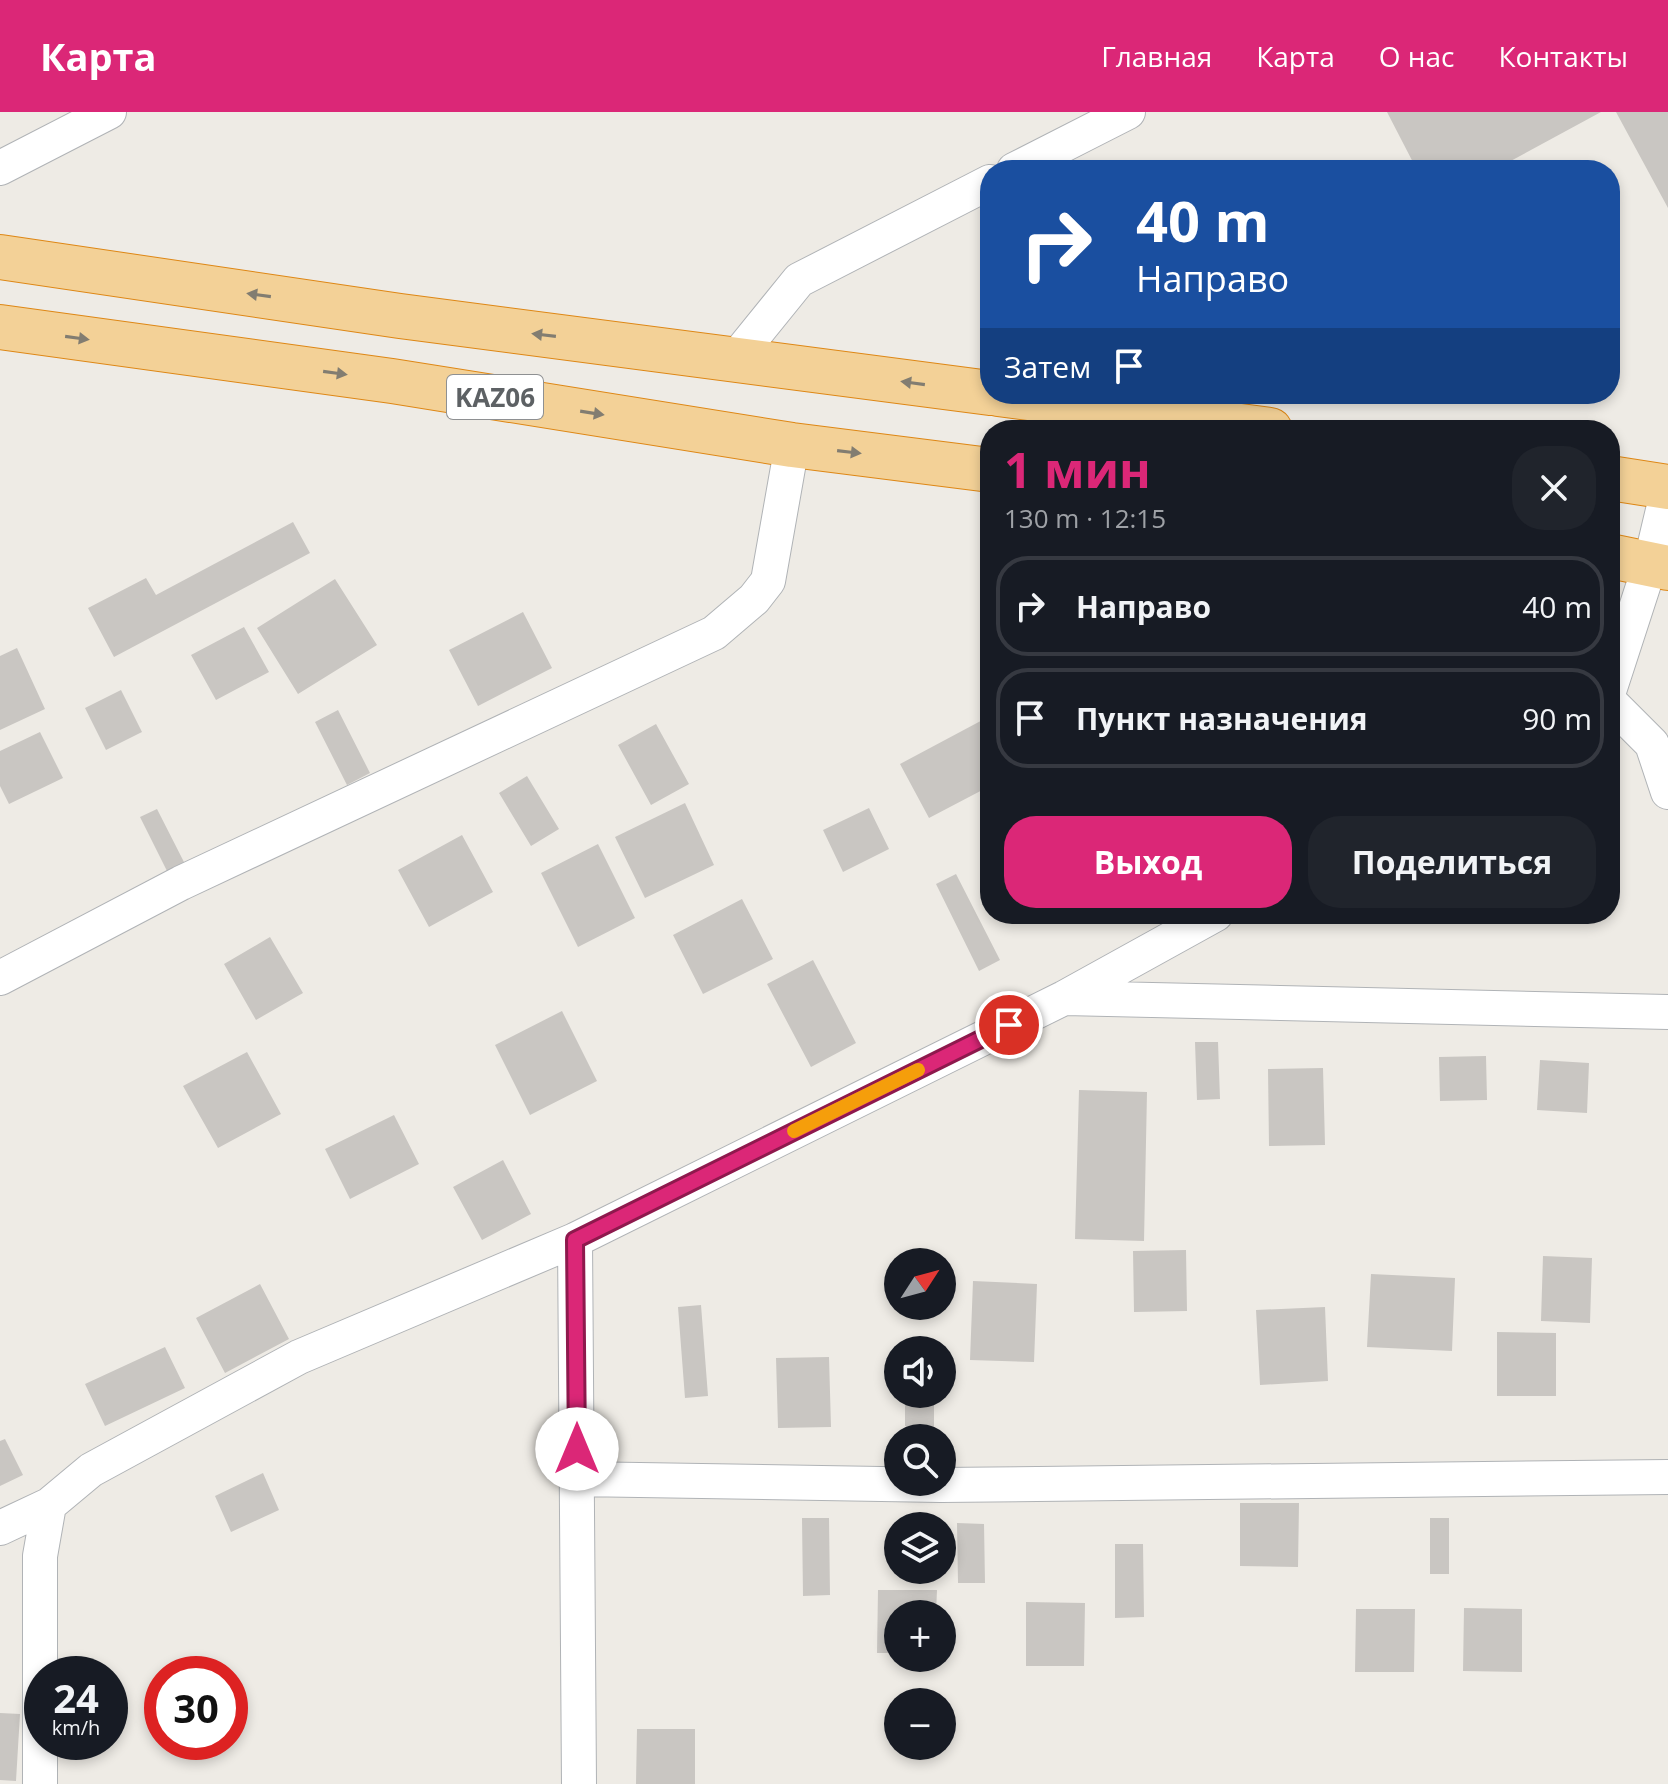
<!DOCTYPE html>
<html lang="ru">
<meta charset="utf-8">
<style>
:root{--surface:#171b24;--page:#20242c;--text:#f1f3f6;--muted:#9ea1a6;--line:#363941;--accent:#db2777}
body{margin:0;font-family:"Open Sans",sans-serif;background:var(--page);color:var(--text);height:100vh;display:flex;flex-direction:column;font-size:30px;white-space:nowrap}
*{box-sizing:border-box;margin:0}
p{font-size:26px;color:var(--muted)}
.icon{flex:none;width:44px;height:44px;fill:none;stroke:currentColor;stroke-width:2;stroke-linecap:round;stroke-linejoin:round}
.map{position:relative;flex:1;overflow:hidden}
.details{position:absolute;left:980px;top:308px;width:640px;height:504px;display:flex;flex-direction:column;background:var(--surface);border-radius:32px;box-shadow:0 4px 12px #0003}
.details>*{flex:none}
.hud{position:absolute;left:980px;top:48px;width:640px;height:244px;border-radius:32px;box-shadow:0 4px 12px #0003;background:#1a4fa0;color:#fff;overflow:hidden}
.needle{width:52px;rotate:54deg}
.fabs{position:absolute;left:884px;top:1136px;display:grid;gap:16px}
.fabs a{display:grid;place-items:center;width:72px;height:72px;border-radius:50%;background:var(--surface);box-shadow:0 4px 12px #0003;font-size:40px}
.speed{position:absolute;left:24px;top:1544px;display:flex;gap:16px;font-size:40px;font-weight:700;text-align:center}
.speed>*{display:grid;place-content:center;width:104px;height:104px;border-radius:50%;background:var(--surface);box-shadow:0 4px 12px #0003;line-height:1}
.speed small{font-size:20px;font-weight:400}
.speed .limit{border:12px solid #d22;background:#fff;color:#111}
.pin{position:absolute;display:grid;place-items:center;width:68px;height:68px;color:#fff;margin:-34px;border:4px solid #fff;border-radius:50%;box-shadow:0 2px 8px #0007}
.me{position:absolute;width:88px;margin:-44px;rotate:0deg;stroke-linejoin:round;filter:drop-shadow(0 0 6px #0008)}
.turn{display:flex;align-items:center;gap:28px;height:168px;padding:0 24px;font-size:36px}
.turn .icon{width:104px;height:104px;stroke-width:2.5}
.turn b{display:block;font-size:56px;line-height:68px}
.then{display:flex;align-items:center;height:76px;padding:0 24px;background:#0003;gap:16px;font-size:30px}
.round{display:grid;place-items:center;flex:none;width:84px;height:84px;border-radius:32px;background:var(--page)}
.summary{display:flex;align-items:center;justify-content:space-between;height:136px;padding:0 24px}
h1{font-size:48px;font-weight:700;line-height:60px;color:var(--accent)}
.button{display:flex;gap:16px;margin-top:auto;padding:16px 24px}
.button a{flex:1;height:92px;border-radius:32px;background:var(--accent);color:#fff;font-size:32px;font-weight:700;line-height:92px;text-align:center}
.button a+a{background:var(--page);color:var(--text)}
ul{padding:0;list-style:none}
li{display:flex;align-items:center;gap:24px;height:100px;margin:0 16px 12px;padding:0 8px;border:4px solid var(--line);border-radius:32px}
li div{flex:1}
li b{display:block;font-size:30px}
li em{font-style:normal}
header{display:flex;align-items:center;gap:48px;box-sizing:border-box;height:112px;padding:0 40px;background:var(--accent);color:#fff}
header strong{font-size:38px}
nav{display:flex;gap:44px;margin-inline-start:auto;font-size:28px}
.map>svg:first-child{display:block}
</style>
<header>
<strong>Карта</strong>
<nav><a>Главная</a><a>Карта</a><a>О нас</a><a>Контакты</a></nav>
</header>
<div class="map">
<svg width="1668" height="1672" viewBox="0 0 1668 1672">
<rect width="100%" height="100%" fill="#eeebe5"/>
<!-- building -->
<path fill="#c9c6c2" d="M1387,0h214l-107,58h-77z
M1616,0h52v96z
M293,410l17,31 -196,104 -26,-49 58,-30 10,17z
M335,467l42,66 -79,49 -41,-66z
M523,500l29,56 -74,38 -29,-56z
M244,515l25,45 -53,28 -25,-45z
M17,536l28,61 -45,21v-74z
M121,578l21,42 -36,18 -21,-42z
M338,598l32,63 -23,12 -32,-63z
M990,604v70l-61,32 -29,-54z
M656,612l33,60 -38,21 -33,-60z
M40,620l23,46 -54,26 -9,-18v-35z
M527,664l32,53 -28,17 -32,-53z
M685,691l29,62 -69,33 -30,-61z
M869,696l20,41 -46,23 -20,-42z
M157,697l29,57 -17,9 -29,-58z
M462,723l31,57 -64,35 -31,-57z
M598,732l37,74 -57,29 -37,-74z
M956,762l44,86 -21,11 -43,-87z
M742,787l31,60 -70,35 -30,-59z
M270,825l33,56 -47,27 -32,-56z
M813,848l43,83 -45,24 -44,-83z
M562,899l35,70 -67,34 -35,-70z
M1195,930h23l2,57 -23,1z
M247,940l34,62 -63,34 -35,-62z
M1486,944l1,44 -47,1 -1,-44z
M1540,948l49,3 -2,50 -50,-3z
M1323,956l2,77 -56,1 -1,-77z
M1079,978l68,2 -3,149 -69,-2z
M394,1003l25,49 -69,35 -25,-50z
M503,1048l28,54 -49,26 -29,-53z
M1186,1138l1,61 -53,1 -1,-61z
M1543,1144l49,2 -2,65 -49,-2z
M1371,1162l84,4 -3,73 -85,-4z
M973,1169l64,3 -3,78 -64,-2z
M260,1172l29,55 -64,34 -29,-55z
M701,1193l7,91 -23,2 -7,-91z
M1325,1195l3,74 -68,4 -4,-75z
M1497,1220l59,1v63h-59z
M165,1235l20,41 -80,38 -20,-42z
M829,1245l2,70 -53,1 -2,-70z
M905,1282h29v32h-29z
M5,1327l18,36 -23,11v-45z
M263,1361l16,37 -48,22 -16,-36z
M1240,1391h59l-1,64 -58,-1z
M802,1406h27l1,77 -27,1z
M1430,1406h19v56h-19z
M957,1411l27,1 1,59h-27z
M1115,1432h28l1,73 -29,1z
M878,1478h59l-1,24h-38v39h-21z
M1026,1490l59,1 -1,63h-58z
M1464,1496l58,1v63l-59,-1z
M1356,1497h59l-1,63h-59z
M0,1601l20,1 -4,67 -16,-1z
M637,1617h58v55h-59z"/>
<g fill="none" stroke-linecap="round" stroke-linejoin="round">
<defs>
<path id="minor" d="M0,56l109,-56
M1014,58l114,-58
M735,247l64,-79 191,-98
M1610,576l40,-123 18,-76
M1610,590l42,42 16,48
M0,866l181,-95 533,-250 40,-34 14,-18 24,-136
M1065,886l603,14
M575,1128l4,544
M577,1367l364,6 727,-8
M0,1416l49,-23
M40,1672v-228l9,-51 42,-35 208,-113 276,-117 489,-242 152,-84"/>
<path id="highway" d="M0,145l400,59 590,77
M0,215l392,54 400,64 198,25
M998,282l272,36
M1610,366l58,9
M1610,444l58,12"/>
</defs>
<!-- minor casing -->
<use href="#minor" stroke="#b0b3b6" stroke-width="36"/>
<!-- highway casing -->
<use href="#highway" stroke="#de8715" stroke-width="46"/>
<!-- minor -->
<use href="#minor" stroke="#fff" stroke-width="34"/>
<!-- highway -->
<use href="#highway" stroke="#f3d197" stroke-width="44"/>
</g>
<!-- one-way arrows -->
<defs><path id="oneway-solid" d="M-6-.8H1V-3.2L6.5 0L1 3.2V.8H-6Z" transform="scale(2)"/></defs>
<g fill="#827d71">
<use href="#oneway-solid" transform="translate(259 183) rotate(-172)"/>
<use href="#oneway-solid" transform="translate(544 223) rotate(-173)"/>
<use href="#oneway-solid" transform="translate(77 226) rotate(8)"/>
<use href="#oneway-solid" transform="translate(335 261) rotate(8)"/>
<use href="#oneway-solid" transform="translate(913 271) rotate(-172)"/>
<use href="#oneway-solid" transform="translate(592 301) rotate(9)"/>
<use href="#oneway-solid" transform="translate(849 340) rotate(7)"/>
</g>
<g fill="none" stroke-linecap="round" stroke-linejoin="round">
<defs>
<path id="route" d="M577,1337l-2,-209 434,-215"/>
</defs>
<!-- route casing -->
<use href="#route" stroke="#8e194d" stroke-width="20"/>
<!-- route -->
<use href="#route" stroke="#db2777" stroke-width="14"/>
<!-- slow -->
<path stroke="#f59e0b" stroke-width="14" d="M794,1019l124,-61"/>
</g>
<g text-anchor="middle" dominant-baseline="central" stroke-width="6" stroke-linejoin="round" paint-order="stroke">
<!-- shield labels -->
<rect fill="#fff" stroke="#8e9092" stroke-width="2" x="447" y="263" width="96" height="44" rx="6"/>
<g font-size="26" font-weight="bold" fill="#5d6164">
<text x="495" y="285">KАZ06</text>
</g>
</g>
</svg>
<div class="fabs">
<a><svg class="needle" viewBox="-14 -14 28 28"><path d="M0-13l5 13h-10z" fill="#e53935"/><path d="M0 13l5-13h-10z" fill="#9ea1a6"/></svg></a>
<a><svg class="icon" aria-label="sound" viewBox="0 0 24 24"><path d="M4 9h4l5-4v14l-5-4H4zM17 9q2 3 0 6"/></svg></a>
<a><svg class="icon" aria-label="search" viewBox="0 0 24 24"><circle cx="10" cy="10" r="6"/><path d="M15 15l6 6"/></svg></a>
<a><svg class="icon" aria-label="layers" viewBox="0 0 24 24"><path d="M12 4l9 5-9 5-9-5zM3 14l9 5 9-5"/></svg></a>
<a>+</a>
<a>−</a>
</div>
<div class="speed"><div>24<small>km/h</small></div><div class="limit">30</div></div>
<div class="pin" style="left:1009px;top:913px;background:#d93025"><svg class="icon" aria-label="arrive" viewBox="0 0 24 24"><path d="M6 21V4h12l-3 4 3 4H6"/></svg></div>
<svg class="me" style="left:577px;top:1337px" viewBox="-20 -20 40 40"><circle r="19" fill="#fff"/><path d="M0-13L10 11 0 6-10 11z" fill="#db2777"/></svg>
<div class="hud">
<div class="turn"><svg class="icon" aria-label="right" viewBox="0 0 24 24"><path d="M7 20v-9h11M14 6l5 5-5 5"/></svg><div><b>40 m</b>Направо</div></div>
<div class="then">Затем<svg class="icon" aria-label="arrive" viewBox="0 0 24 24"><path d="M6 21V4h12l-3 4 3 4H6"/></svg></div>
</div>
<section class="details">
<div class="summary"><div><h1>1 мин</h1><p>130 m · 12:15</p></div><a class="round"><svg class="icon" aria-label="close" viewBox="0 0 24 24"><path d="M6 6l12 12M18 6L6 18"/></svg></a></div>
<ul>
<li><svg class="icon" aria-label="right" viewBox="0 0 24 24"><path d="M7 20v-9h11M14 6l5 5-5 5"/></svg><div><b>Направо</b></div><em>40 m</em></li>
<li><svg class="icon" aria-label="arrive" viewBox="0 0 24 24"><path d="M6 21V4h12l-3 4 3 4H6"/></svg><div><b>Пункт назначения</b></div><em>90 m</em></li>
</ul>
<div class="button"><a>Выход</a><a>Поделиться</a></div>
</section>
</div>
